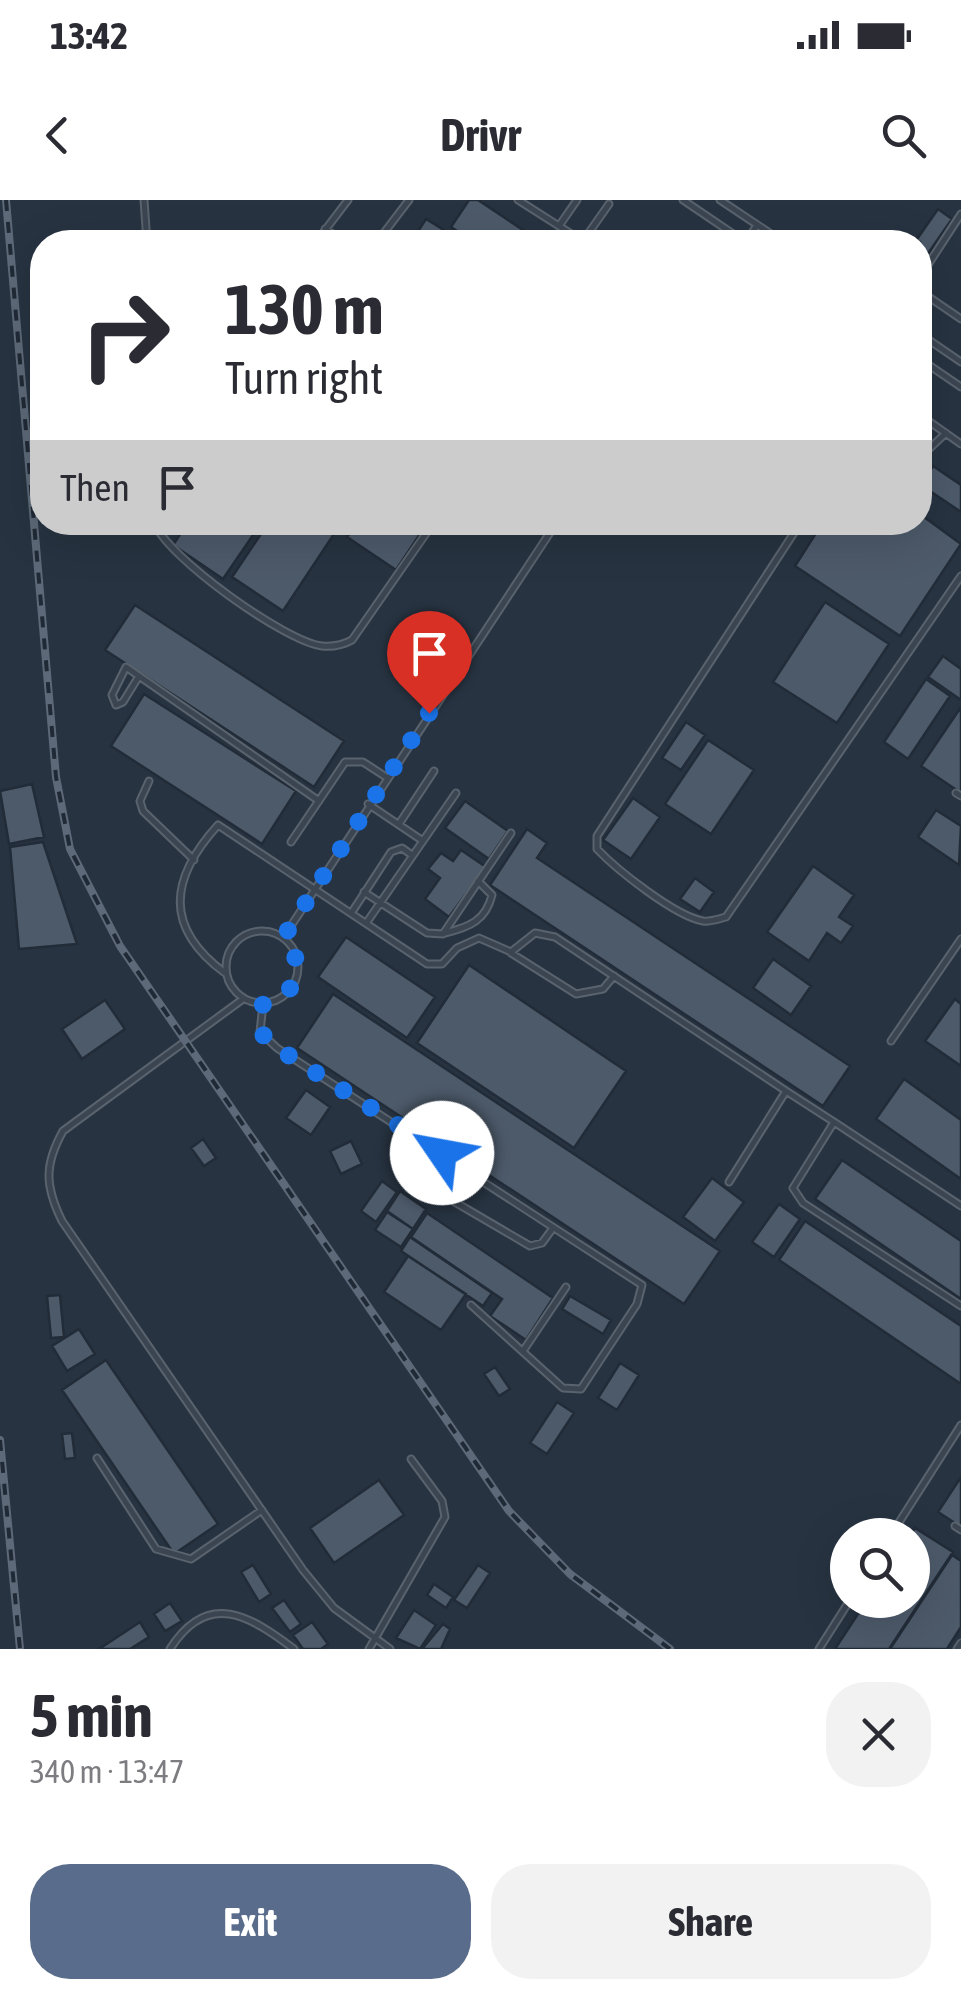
<!DOCTYPE html>
<meta charset="utf-8">
<style>
:root{--surface:#fff;--page:#f2f2f3;--text:#2b2b33;--muted:#7c7c81;--accent:#596c8b}
body{margin:0;font-family:"Asap Condensed",sans-serif;background:var(--page);color:var(--text);height:100vh;display:flex;flex-direction:column;font-size:38px;white-space:nowrap}
*{box-sizing:border-box;margin:0}
p{font-size:32px;color:var(--muted)}
.icon{flex:none;width:55px;height:55px;fill:none;stroke:currentColor;stroke-width:2;stroke-linecap:round;stroke-linejoin:round}
.map{position:relative;height:1449px;overflow:hidden}
.panel{display:flex;flex-direction:column;background:var(--surface);flex:1}
.panel>*{flex:none}
.hud{position:absolute;left:30px;top:30px;width:902px;height:305px;border-radius:40px;box-shadow:0 10px 40px #0002;background:#fff;color:var(--text);overflow:hidden}
.fabs{position:absolute;left:830px;top:1318px;display:grid;gap:20px}
.fabs a{display:grid;place-items:center;width:100px;height:100px;border-radius:50%;background:var(--surface);box-shadow:0 10px 40px #0002;font-size:50px}
.pin{position:absolute;display:grid;place-items:center;width:85px;height:85px;color:#fff;margin:-102px -42px;border-radius:50% 50% 50% 0;rotate:-45deg;box-shadow:0 0 10px #0007}
.pin .icon{rotate:45deg}
.me{position:absolute;width:110px;margin:-55px;rotate:303deg;stroke-linejoin:round;filter:drop-shadow(0 0 8px #0008)}
.turn{display:flex;align-items:center;gap:35px;height:210px;padding:0 30px;font-size:45px}
.turn .icon{width:130px;height:130px;stroke-width:2.5}
.turn b{display:block;font-size:70px;line-height:85px}
.then{display:flex;align-items:center;height:95px;padding:0 30px;background:#0003;gap:20px;font-size:38px}
.round{display:grid;place-items:center;flex:none;width:105px;height:105px;border-radius:40px;background:var(--page)}
.headline{display:flex;align-items:center;justify-content:space-between;height:170px;padding:0 30px}
h1{font-size:60px;font-weight:700;line-height:75px}
.button{display:flex;gap:20px;margin-top:auto;padding:20px 30px}
.button a{flex:1;height:115px;border-radius:40px;background:var(--accent);color:#fff;font-size:40px;font-weight:700;line-height:115px;text-align:center}
.button a+a{background:var(--page);color:var(--text)}
.status{display:flex;justify-content:space-between;align-items:center;height:70px;padding:0 50px;background:var(--surface);direction:ltr}
.status svg{height:28px;fill:currentColor}
header{display:flex;justify-content:space-between;align-items:center;height:130px;padding:0 30px;background:var(--surface);font-size:45px;font-weight:700}
.map>svg:first-child{display:block}
</style>
<div class="status"><b>13:42</b><svg viewBox="0 0 49 12"><path d="M0 12V9h3v3zM5 12V6h3v6zM10 12V3h3v9zM15 12V0h3v12zM26 1h20v11H26zM47 4h2v5h-2z"/></svg></div>
<header><svg class="icon" aria-label="back" viewBox="0 0 24 24"><path d="M15 5l-7 7 7 7"/></svg>Drivr<svg class="icon" aria-label="search" viewBox="0 0 24 24"><circle cx="10" cy="10" r="6"/><path d="M15 15l6 6"/></svg></header>
<div class="map">
<svg width="961" height="1449" viewBox="0 0 961 1449">
<rect width="100%" height="100%" fill="#273341"/>
<!-- building -->
<path fill="#4d5a6a" stroke="#222c38" stroke-width="2.5" d="M469,0h9l63,42h-67l-23,-15z
M938,9l14,10 -32,46v-23h-5z
M426,19l26,16 -5,7h-36z
M933,266l28,19v27l-40,-27z
M920,314l41,30 -61,92 -105,-70 28,-44h97z
M188,322h74l-39,57 -50,-34z
M269,322h73l-59,89 -51,-34z
M358,322h70l-32,48 -49,-33z
M825,402l64,42 -52,79 -64,-41z
M135,405l209,136 -30,46 -209,-137z
M943,456l18,13v31l-33,-23z
M926,479l24,17 -42,63 -24,-17z
M144,494l152,97 -34,53 -151,-98z
M961,507v86l-40,-27z
M686,522l19,13 -24,35 -19,-12z
M708,540l46,30 -43,64 -46,-30z
M32,584l12,53 -35,7 -9,-53z
M633,598l27,19 -29,42 -28,-19z
M465,601l43,30 -19,28 -44,-31z
M936,610l25,16 -2,39 -41,-28z
M527,629l20,14 -10,15 313,208 -27,40 -333,-221z
M43,642l34,102 -58,5 -9,-102z
M461,650l25,17 -37,50 -24,-18 15,-21 -12,-9 13,-16 12,8z
M813,666l41,29 -15,22 14,9 -12,17 -14,-10 -18,28 -42,-29z
M695,678l19,14 -14,20 -20,-13z
M346,737l89,60 -28,41 -89,-61z
M773,759l38,27 -20,29 -38,-27z
M469,765l157,106 -52,77 -157,-105z
M333,794l387,257 -36,53 -387,-256z
M955,799l6,5v62l-36,-25z
M105,800l20,29 -43,30 -20,-30z
M904,879l57,41v59l-85,-60z
M306,890l24,17 -19,28 -25,-17z
M203,939l13,19 -12,8 -13,-18z
M351,941l11,23 -21,10 -11,-23z
M842,960l119,81v58l-146,-100z
M712,978l32,24 -29,39 -32,-24z
M382,981l15,11 -21,30 -15,-11z
M400,991l26,18 -13,20 -26,-18z
M779,1004l21,15 -26,38 -22,-15z
M387,1012l26,17 -12,18 -26,-17z
M427,1013l126,85 -27,42 -36,-24 12,-17 -91,-62z
M805,1021l156,105v58l-182,-124z
M410,1037l82,56 -9,13 -82,-55z
M408,1056l58,38 -25,36 -57,-38z
M60,1095l4,42 -13,1 -4,-42z
M570,1096l41,24 -8,14 -41,-25z
M79,1129l16,25 -28,17 -15,-25z
M106,1160l112,164 -44,30 -112,-164z
M620,1163l19,12 -22,35 -19,-12z
M495,1167l15,22 -11,7 -15,-22z
M557,1202l17,11 -27,41 -17,-11z
M72,1233l3,25 -10,1 -3,-25z
M961,1277v50l-23,-15z
M379,1280l25,35 -70,48 -24,-35z
M915,1328l38,24 -64,97h-54l32,-49h45l-2,-65z
M952,1355l9,6v66l-14,22h-57z
M253,1365l18,29 -12,8 -18,-30z
M478,1365l12,8 -23,35 -13,-8z
M434,1384l19,13 -7,11 -19,-13z
M284,1400l17,24 -11,8 -18,-24z
M170,1403l12,18 -17,10 -11,-17z
M414,1410l22,15 -16,24 -24,-11z
M140,1422l9,15 -19,12h-31z
M312,1422l16,22 -7,5h-18l-10,-14z
M443,1424l7,5 -9,20h-19z"/>
<g fill="none" stroke-linecap="round" stroke-linejoin="round">
<defs>
<path id="service" d="M144,0l3,42
M518,0l66,42
M683,0l62,42
M720,0l63,42
M559,26l18,-26
M325,29l21,13
M583,41l26,-37
M316,42l32,-42
M377,42l32,-42
M746,42l11,-17
M920,77l41,-63
M920,91l41,28
M920,134l41,28
M920,159l41,28
M920,215l41,29
M920,245l9,4 17,-16
M154,322c12,35 132,120 168,124 11,1 21,-1 30,-6l82,-118
M801,322l-204,314v13c20,21 78,67 106,72 8,1 15,-2 23,-4l235,-341
M139,476l-16,26 -7,3 -4,-10 14,-28 13,9 180,125
M149,581l-9,20 3,10 51,49
M956,593l5,3
M368,604l55,37
M399,624l35,-53
M291,642l54,-80h18l23,15
M364,692l63,41 16,1 68,-101
M352,712l39,-60 11,-4 10,7
M367,722l89,-129
M226 767a36 36 0 1 1 72 0a36 36 0 1 1-72 0Z
M445,733c25,-6 41,-13 47,-38l-14,-14
M283,738l274,-416
M511,753l65,41 27,-5 11,-13
M225,773c-61,-45 -56,-94 -7,-148l209,139h15l15,-16 22,-10 32,14 24,-19 20,4 231,154 -57,91
M243,799l-180,132c-19,34 -18,55 -1,90l241,349 31,38 56,41
M263,804l-3,28 17,16 365,237 -5,19 -56,85 -18,-1 -92,-83
M891,841l70,-102
M786,891l48,31
M418,937l-11,26 17,21 106,62 12,-3 11,-15
M449,999l17,-29
M961,1006l-127,-84 -41,66 10,15 158,103
M523,1151l43,-64
M97,1258l59,91 35,10 71,-49
M955,1326l6,4
M891,1335l70,-110
M170,1449c38,-60 80,-33 124,0
M369,1449l76,-132 -3,-16 -31,-42
M819,1449l31,-49
M957,1449l4,-6"/>
</defs>
<!-- service casing -->
<use href="#service" stroke="#59636e" stroke-width="9"/>
<!-- service -->
<use href="#service" stroke="#3b4551" stroke-width="5"/>
<defs>
<path id="rail" d="M6,0l50,577 14,72 50,97 389,565 61,63 100,75
M0,1240l20,209"/>
</defs>
<!-- rail casing -->
<use href="#rail" stroke="#5d6978" stroke-width="8"/>
<!-- rail -->
<use href="#rail" stroke="#202a36" stroke-width="4" stroke-dasharray="11" stroke-linecap="butt"/>
</g>
<g fill="none" stroke-linecap="round" stroke-linejoin="round">
<!-- route -->
<path stroke="#1a73e8" stroke-width="18" stroke-dasharray="0 32.4" d="M429,513l-146,225c25,25 15,59 -20,66l-3,28 17,16 165,105"/>
</g>
</svg>
<div class="fabs">
<a><svg class="icon" aria-label="search" viewBox="0 0 24 24"><circle cx="10" cy="10" r="6"/><path d="M15 15l6 6"/></svg></a>
</div>
<div class="pin" style="left:429px;top:513px;background:#d93025"><svg class="icon" aria-label="arrive" viewBox="0 0 24 24"><path d="M6 21V4h12l-3 4 3 4H6"/></svg></div>
<svg class="me" style="left:442px;top:953px" viewBox="-20 -20 40 40"><circle r="19" fill="#fff"/><path d="M0-13L10 11 0 6-10 11z" fill="#1a73e8"/></svg>
<div class="hud">
<div class="turn"><svg class="icon" aria-label="right" viewBox="0 0 24 24"><path d="M7 20v-9h11M14 6l5 5-5 5"/></svg><div><b>130 m</b>Turn right</div></div>
<div class="then">Then<svg class="icon" aria-label="arrive" viewBox="0 0 24 24"><path d="M6 21V4h12l-3 4 3 4H6"/></svg></div>
</div>
</div>
<section class="panel">
<div class="headline"><div><h1>5 min</h1><p>340 m · 13:47</p></div><a class="round"><svg class="icon" aria-label="close" viewBox="0 0 24 24"><path d="M6 6l12 12M18 6L6 18"/></svg></a></div>
<div class="button"><a>Exit</a><a>Share</a></div>
</section>
